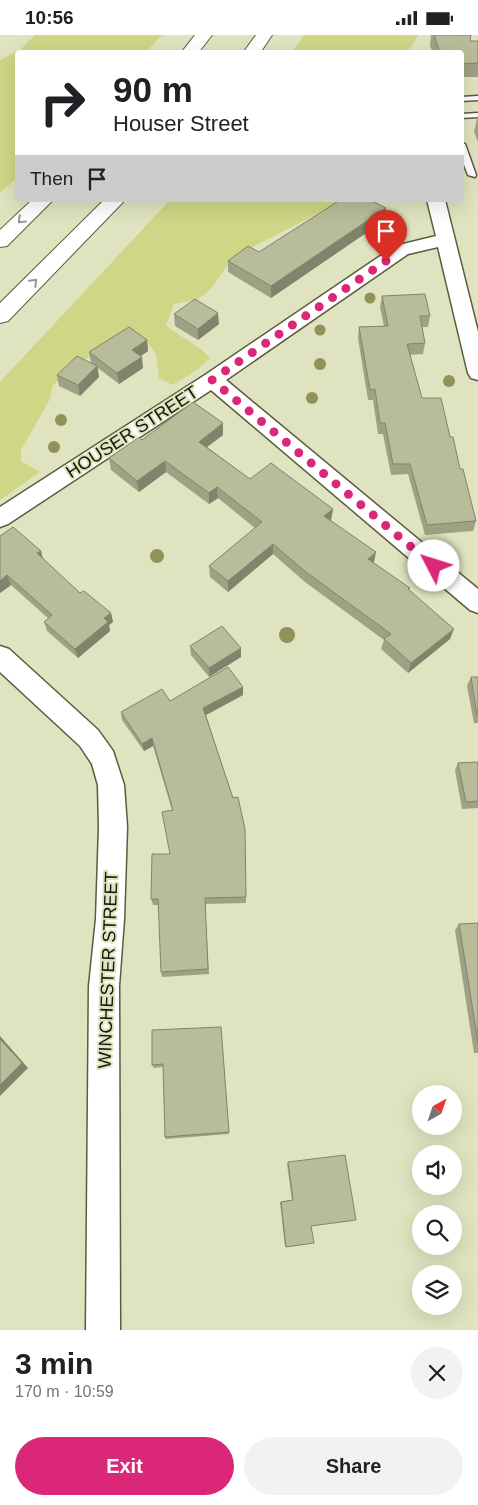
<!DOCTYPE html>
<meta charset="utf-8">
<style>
:root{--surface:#fff;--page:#f2f2f2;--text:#202124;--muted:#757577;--accent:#db2777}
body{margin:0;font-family:Helvetica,sans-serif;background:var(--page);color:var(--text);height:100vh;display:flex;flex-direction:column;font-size:19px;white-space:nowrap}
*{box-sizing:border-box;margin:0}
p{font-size:16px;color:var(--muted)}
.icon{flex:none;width:28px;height:28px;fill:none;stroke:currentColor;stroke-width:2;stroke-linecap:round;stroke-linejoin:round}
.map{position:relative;height:1295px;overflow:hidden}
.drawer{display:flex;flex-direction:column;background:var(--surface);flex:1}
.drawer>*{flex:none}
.hud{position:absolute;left:15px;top:15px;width:449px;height:152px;border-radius:5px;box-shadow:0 5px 20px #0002;background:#fff;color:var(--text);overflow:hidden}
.needle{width:32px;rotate:40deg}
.fabs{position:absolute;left:412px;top:1050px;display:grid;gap:10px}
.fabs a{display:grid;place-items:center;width:50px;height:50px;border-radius:50%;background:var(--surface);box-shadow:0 5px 20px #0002;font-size:25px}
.pin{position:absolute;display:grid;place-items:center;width:42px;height:42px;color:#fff;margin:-51px -21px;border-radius:50% 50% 50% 0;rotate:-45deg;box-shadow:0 0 5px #0007}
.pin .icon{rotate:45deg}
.me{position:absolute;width:55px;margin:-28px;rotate:310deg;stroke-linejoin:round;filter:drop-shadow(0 0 4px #0008)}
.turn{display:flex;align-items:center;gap:18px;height:105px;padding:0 15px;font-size:22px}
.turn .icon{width:65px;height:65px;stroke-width:2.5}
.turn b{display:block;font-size:35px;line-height:42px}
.then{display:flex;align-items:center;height:48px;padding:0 15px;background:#0003;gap:10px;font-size:19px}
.round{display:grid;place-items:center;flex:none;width:52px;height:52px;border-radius:26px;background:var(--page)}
.headline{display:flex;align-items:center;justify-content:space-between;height:85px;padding:0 15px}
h1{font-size:30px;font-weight:700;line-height:38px}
.button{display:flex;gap:10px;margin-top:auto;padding:10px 15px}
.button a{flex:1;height:58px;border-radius:30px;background:var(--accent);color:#fff;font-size:20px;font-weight:700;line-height:58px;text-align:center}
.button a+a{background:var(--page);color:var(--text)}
.status{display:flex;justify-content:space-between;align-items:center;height:35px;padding:0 25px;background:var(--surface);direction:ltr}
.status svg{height:14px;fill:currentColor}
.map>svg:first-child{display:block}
</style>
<div class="status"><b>10:56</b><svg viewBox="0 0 49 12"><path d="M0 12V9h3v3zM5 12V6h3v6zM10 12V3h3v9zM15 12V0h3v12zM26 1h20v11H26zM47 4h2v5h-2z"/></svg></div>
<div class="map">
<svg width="478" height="1295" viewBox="0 0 478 1295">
<rect width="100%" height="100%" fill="#dfe3bf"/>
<!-- green -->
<path fill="#cfd685" d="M35,0h127l-16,17 -128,1 -1,125 -17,15v-133l20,-10z
M304,0h115l-12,17h-115z
M170,165h171c-33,20 -68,35 -102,55 -15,8 -21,30 -35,40 -7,6 -21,7 -30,9l-8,22 36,24 8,8 -12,11 -25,16 -14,-7 -3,-24 -10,-14 -35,3 -38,24 -21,20 -2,12 -29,51v11l19,11 -40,28v-118z"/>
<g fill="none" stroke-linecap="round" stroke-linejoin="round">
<defs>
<path id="service" d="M478,61v4l-17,1v-4z
M478,78v4l-17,1v-4z
M461,107l4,2 11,31 -1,2 -7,-2 -7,-18z"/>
<path id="minor" d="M427,165h18l33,132v48l-7,-2 -3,-5 -30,-126 -30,7 -182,126 252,209v24l-8,-3 -259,-220 -203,134 -8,3v-20l205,-132 190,-129 41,-10z
M0,611l9,3 89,81 15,21 11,34 3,42 -3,92 -5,67 1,344h-34l3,-344 7,-67 3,-92 -1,-42 -6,-21 -12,-18 -80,-74z"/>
<path id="motorway" d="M195,0h17l-14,18h-17z
M256,0h16l-12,18h-17z
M32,165h21l-46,46 -7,1v-17z
M104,165h21l-117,121 -8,2v-20z"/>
</defs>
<!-- service casing -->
<use href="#service" stroke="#5a5d3d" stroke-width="3"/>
<!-- minor casing -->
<use href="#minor" stroke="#5a5d3d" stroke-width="3"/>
<!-- motorway casing -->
<use href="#motorway" stroke="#5a5d3d" stroke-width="2"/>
<!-- service -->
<use href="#service" fill="#fff" fill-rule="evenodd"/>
<!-- minor -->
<use href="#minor" fill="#fff" fill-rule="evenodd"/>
<!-- motorway -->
<use href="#motorway" fill="#fff" fill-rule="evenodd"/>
</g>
<!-- trees -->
<g fill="#8f9358">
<circle cx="370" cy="263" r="5.5"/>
<circle cx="320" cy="295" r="5.5"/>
<circle cx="320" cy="329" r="6"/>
<circle cx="449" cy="346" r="6"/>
<circle cx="312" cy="363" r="6"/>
<circle cx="61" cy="385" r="6"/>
<circle cx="54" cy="412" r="6"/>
<circle cx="157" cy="521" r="7"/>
<circle cx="287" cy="600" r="8"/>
</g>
<!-- wall -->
<path fill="#9ea284" d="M431,0h40l-1,6h8v36h-17v-24h-28l-3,-7z
M478,79v28l-4,-10z
M385,185l-114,78 -43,-26v-11z
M382,261l48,20 -2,11h-6l3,16 -2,11 -13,1 12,43 28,39 26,84 -3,10 -48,4 -17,-61 -17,1 -8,-41h-5l-5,-34h-5l-10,-62 1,-11 25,-1 -4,-19z
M174,279l45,10 -21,16 -23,-14z
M147,305l1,11 -7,5 2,12 -24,16 -21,-16 1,9 -19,19 -21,-10 -2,-11 34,-12 -2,-11z
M223,400l-16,12 43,32 83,30 -2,11 43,43 36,25 -1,2 41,49 -42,34 -27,-24 3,-9 -79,-58 -32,-28 -45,38 -18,-15 -1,-11 46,-38 -37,-30 -9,6 -43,-32 -27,20 -28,-22 -2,-12 33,-18z
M0,501l41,15 2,8 37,34 31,20 2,9 -4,3 1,6 -32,27 -31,-27 -3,-9 5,-3 -38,-34 -11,8z
M190,611l51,11 -32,20 -18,-22z
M471,642h7v46h-4l-7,-37z
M243,652v8l-37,20 27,83 12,31 1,74 -41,1 4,70 -47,3 -1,-5 -2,-67h-6l-2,-6 19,-45 2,-44 -19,-64 -9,5 -22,-31 -1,-8 49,-11z
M478,727v46l-16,1 -7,-39 3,-7z
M478,888v130h-4l-19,-123 4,-6z
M221,992l8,107 -63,5 -1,-2 -2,-70 -9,1 -2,-3z
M288,1127l23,64 -25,21h-1l-5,-45 12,-2 -5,-36z"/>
<!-- shaded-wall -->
<path fill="#81846c" d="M386,173l-1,12 -114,78v-12z
M218,278l1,11 -21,16v-11z
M147,305l1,11 -15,10 -1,-11z
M142,322l1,11 -24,16 -2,-11z
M97,331l2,11 -19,19 -2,-11z
M223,388v12l-24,18v-11z
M165,426l1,11 -27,20 -2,-11z
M217,452l1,11 -9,6v-11z
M333,474l-2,11 -8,7 1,-11z
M273,509v10l-45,38v-11z
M41,516l2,9 -6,-7z
M376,517l-2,10 -8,8 2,-11z
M7,540l4,10 -11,8v-12z
M111,578l2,9 -4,3 1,6 -32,27 -3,-9 29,-31z
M454,594l-4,10 -42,34 3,-10z
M241,613v9l-32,20v-9z
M243,652v8l-39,21 -1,-8z
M152,703l1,8 -9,5 -2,-7z
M0,1001l28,32 -28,28z"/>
<!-- building -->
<path fill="#b8bc9a" stroke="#81846c" d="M434,0h37l-1,6h8v22l-17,1v-11h-21z
M340,165h30l16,8 -115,78 -43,-25 20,-15 11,6z
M425,259l5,22h-10l5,27 -18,1 15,54h19l9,39h3l7,32h3l13,52 -49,4 -17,-61h-17l-8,-41h-5l-5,-34 -5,1 -11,-63 29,-1 -6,-30z
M195,264l23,14 -20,16 -24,-15z
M129,292l18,13 -15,10 10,7 -25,16 -28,-21z
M77,321l20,10 -19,19 -21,-10z
M193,367l30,21 -24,19 51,37 21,-16 62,46 -9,7 52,36 -8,7 42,29 -2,1 46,40 -43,34 -27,-24 7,-5 -85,-62 -33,-28 -45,37 -19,-15 53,-44 -45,-35 -8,6 -44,-32 -28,20 -28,-23 30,-21 3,3z
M13,492l28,24 -4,2 43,40 4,-2 27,22 -7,5 4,4 -33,27 -31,-27 8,-7 -45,-40 -7,6v-45z
M222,591l19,22 -32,20 -19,-22z
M228,632l15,20 -40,21 30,90 5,-1 7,32 1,68 -41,1 3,71 -47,3 -3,-73h-7l1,-45h18l-8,-42 11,-2 -21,-72 -10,6 -21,-32 41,-23 8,12z
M471,642h7v38h-1z
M478,727v39l-12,1 -8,-39z
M478,888v119l-19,-118z
M221,992l8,105 -64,5 -2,-73 -11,1v-35z
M0,1004l22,24 -22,22z
M345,1120l11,65 -45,6 3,17 -28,4 -5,-45 12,-2 -5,-38z"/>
<!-- one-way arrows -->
<defs><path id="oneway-chevron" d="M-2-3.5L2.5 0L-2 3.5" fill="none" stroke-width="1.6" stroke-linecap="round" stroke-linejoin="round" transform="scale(1.25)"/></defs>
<g stroke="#959690">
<use href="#oneway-chevron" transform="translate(21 185) rotate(136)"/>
<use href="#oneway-chevron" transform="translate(34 247) rotate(-45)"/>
</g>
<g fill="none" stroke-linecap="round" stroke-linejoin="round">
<!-- route -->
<path stroke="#db2777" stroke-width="9" stroke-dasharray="0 16.2" d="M386,226l-174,119 222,186"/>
</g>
<g text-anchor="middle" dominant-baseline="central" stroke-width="4" stroke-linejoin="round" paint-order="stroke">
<!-- street labels -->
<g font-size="18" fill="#141609" stroke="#dfe3bf">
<text transform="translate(132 397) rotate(-33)">HOUSER STREET</text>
<text transform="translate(108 935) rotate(-88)">WINCHESTER STREET</text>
</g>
</g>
</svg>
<div class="fabs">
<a><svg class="needle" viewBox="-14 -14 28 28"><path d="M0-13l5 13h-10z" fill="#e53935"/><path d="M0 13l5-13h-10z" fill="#757577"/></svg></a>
<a><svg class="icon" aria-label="sound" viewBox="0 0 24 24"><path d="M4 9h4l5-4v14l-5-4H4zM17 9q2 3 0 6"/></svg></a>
<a><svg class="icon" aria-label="search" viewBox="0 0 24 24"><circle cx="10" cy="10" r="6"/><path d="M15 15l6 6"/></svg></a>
<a><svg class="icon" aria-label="layers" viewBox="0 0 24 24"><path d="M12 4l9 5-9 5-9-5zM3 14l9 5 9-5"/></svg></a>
</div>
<div class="pin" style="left:386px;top:226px;background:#d93025"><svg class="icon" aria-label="arrive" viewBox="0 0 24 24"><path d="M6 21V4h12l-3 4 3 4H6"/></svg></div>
<svg class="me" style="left:434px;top:531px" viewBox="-20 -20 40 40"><circle r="19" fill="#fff"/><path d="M0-13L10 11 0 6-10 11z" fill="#db2777"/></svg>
<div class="hud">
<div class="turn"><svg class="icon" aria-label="right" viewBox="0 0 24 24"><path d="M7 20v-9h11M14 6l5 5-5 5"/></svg><div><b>90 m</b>Houser Street</div></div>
<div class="then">Then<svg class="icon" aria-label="arrive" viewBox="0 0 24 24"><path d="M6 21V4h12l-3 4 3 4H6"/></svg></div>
</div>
</div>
<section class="drawer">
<div class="headline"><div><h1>3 min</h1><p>170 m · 10:59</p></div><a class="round"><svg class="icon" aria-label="close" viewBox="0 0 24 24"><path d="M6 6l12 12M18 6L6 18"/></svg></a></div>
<div class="button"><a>Exit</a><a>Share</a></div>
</section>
